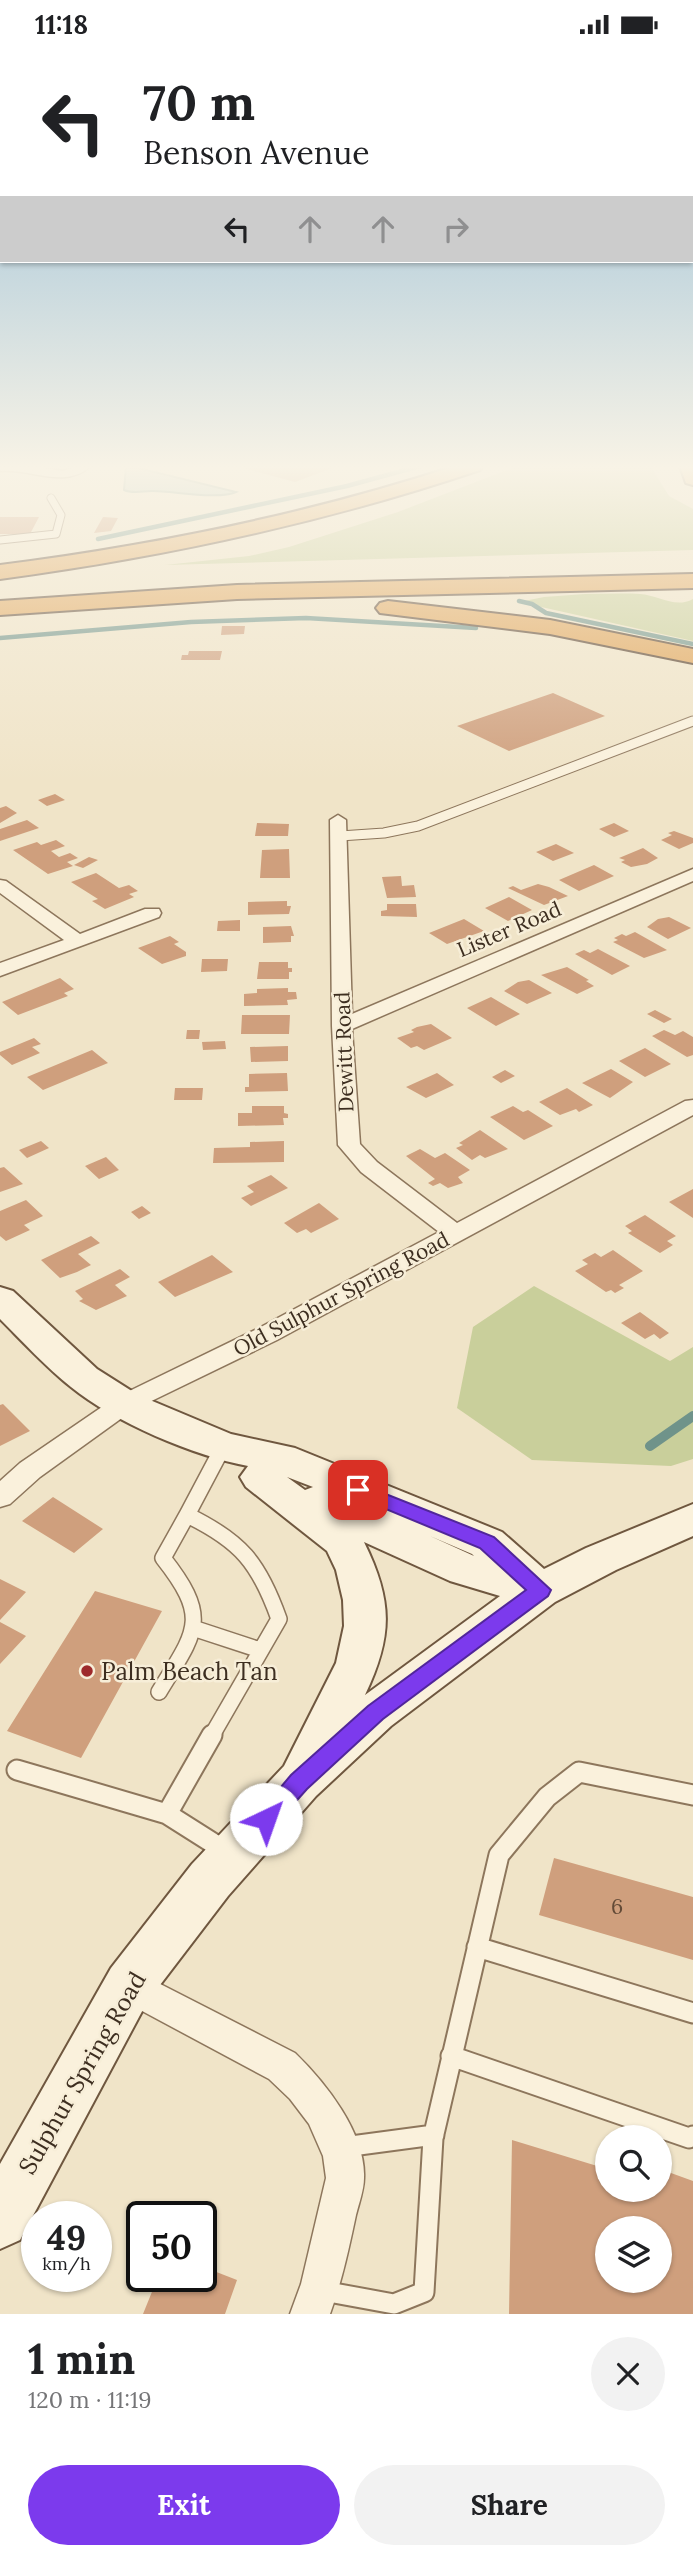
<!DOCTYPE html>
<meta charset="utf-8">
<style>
:root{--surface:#fff;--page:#f2f2f2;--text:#202124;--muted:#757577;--accent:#7c3aed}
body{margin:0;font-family:Lora,serif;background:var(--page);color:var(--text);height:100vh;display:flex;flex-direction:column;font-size:26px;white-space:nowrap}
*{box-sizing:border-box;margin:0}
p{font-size:23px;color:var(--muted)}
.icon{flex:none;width:38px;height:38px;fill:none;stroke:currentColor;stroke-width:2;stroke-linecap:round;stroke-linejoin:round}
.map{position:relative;height:2265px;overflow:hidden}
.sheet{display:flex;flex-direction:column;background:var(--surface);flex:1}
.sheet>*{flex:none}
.banner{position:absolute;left:0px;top:0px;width:693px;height:214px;box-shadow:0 2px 5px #0004;background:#fff;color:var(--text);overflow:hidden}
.buttons{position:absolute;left:595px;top:2076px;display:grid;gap:14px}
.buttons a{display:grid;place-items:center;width:77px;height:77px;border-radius:50%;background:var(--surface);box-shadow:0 2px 5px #0004;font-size:35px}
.speed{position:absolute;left:21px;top:2152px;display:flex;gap:14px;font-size:35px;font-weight:700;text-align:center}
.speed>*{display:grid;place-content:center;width:91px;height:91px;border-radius:50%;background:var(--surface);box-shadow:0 2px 5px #0004;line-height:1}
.speed small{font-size:18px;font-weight:400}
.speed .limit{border:4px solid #111;border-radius:10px;background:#fff;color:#111}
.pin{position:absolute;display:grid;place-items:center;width:60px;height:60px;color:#fff;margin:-30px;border-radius:14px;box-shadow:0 4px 10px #0006}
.me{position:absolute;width:77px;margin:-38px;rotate:42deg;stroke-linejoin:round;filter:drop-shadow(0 0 5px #0008)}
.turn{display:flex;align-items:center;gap:24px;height:147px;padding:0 28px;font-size:32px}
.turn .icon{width:91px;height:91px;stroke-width:2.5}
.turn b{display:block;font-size:49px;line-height:60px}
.lanes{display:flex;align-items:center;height:66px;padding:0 28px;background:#0003;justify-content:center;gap:35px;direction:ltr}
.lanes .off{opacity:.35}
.round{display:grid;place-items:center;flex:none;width:74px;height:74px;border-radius:37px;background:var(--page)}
.summary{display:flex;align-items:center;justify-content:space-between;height:119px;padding:0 28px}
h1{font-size:42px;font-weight:800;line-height:52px}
.button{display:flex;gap:14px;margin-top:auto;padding:14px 28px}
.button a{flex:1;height:80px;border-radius:42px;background:var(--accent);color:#fff;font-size:28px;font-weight:800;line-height:80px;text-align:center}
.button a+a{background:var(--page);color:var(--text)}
.status{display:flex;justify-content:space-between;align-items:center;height:49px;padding:0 35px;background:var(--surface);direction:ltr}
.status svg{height:19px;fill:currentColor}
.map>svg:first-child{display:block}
</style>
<div class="status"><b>11:18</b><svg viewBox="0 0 49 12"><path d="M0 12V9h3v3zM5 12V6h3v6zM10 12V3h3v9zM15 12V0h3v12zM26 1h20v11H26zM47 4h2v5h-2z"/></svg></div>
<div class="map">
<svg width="693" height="2265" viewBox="0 0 693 2265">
<rect width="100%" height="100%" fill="#f0e4c8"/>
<!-- green -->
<path fill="#c9cf9b" d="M517,417h137l-1,4 16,26 24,13v41l-528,15 84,-9 40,-9 109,-35z
M585,545c18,0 37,-1 55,0 18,1 35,15 53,5v42l-174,-39 25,-5z
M534,1237l136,75 23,-14v112l-22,7 -139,-6 -75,-52 16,-81z"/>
<!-- water -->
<path fill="#a9c4bc" stroke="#6f938a" stroke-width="2" d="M126,418h8l102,25c-18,8 -62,-1 -84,-1 -10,0 -19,3 -28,-1z"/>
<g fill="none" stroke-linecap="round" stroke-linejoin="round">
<!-- stream-far1 -->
<path stroke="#6f938a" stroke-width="4.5" d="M98,490l249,-53 73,-20
M519,552l13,3 14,9 147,31
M0,589l191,-16 115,-4 170,10"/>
<!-- stream -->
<path stroke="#6f938a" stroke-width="10" d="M650,1397l43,-30"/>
</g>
<!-- building -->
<path fill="#cf9f7d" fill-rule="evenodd" d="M236,417h93l6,1 -40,15z
M0,468h39l-9,17h-30z
M103,468l15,1 -7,13 -17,2z
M222,577h23l-1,8 -23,1z
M189,602h33l-2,9h-39l1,-5h6z
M553,644l52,23 -96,35 -52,-25z
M55,745l10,6 -18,6 -9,-6z
M6,757l11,7 -17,10v-15z
M27,771l12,8 -39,13v-12z
M257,774l32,1 -1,12h-33z
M614,774l15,8 -15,6 -15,-8z
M674,782l19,7v5l-14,6 -18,-9 11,-5 -4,-2z
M56,791l9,6 -14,5 8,6 11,-4 8,5 -11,4 6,4 -25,8 -35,-24 24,-8 4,3z
M556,795l18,9 -21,8 -17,-9z
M643,799l15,10 -11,6 -16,3 -10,-5 4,-2 -6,-2z
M289,800l1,29h-30l2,-28z
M89,808l9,3 -15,8 -9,-3z
M594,816l20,11 -35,15 -20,-11z
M96,824l23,15 10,-3 9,6 -9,3 5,3 -29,12 -13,-8 6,-2 -27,-17z
M401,827l1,10 12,-1 2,12 -29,1 -5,-21z
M538,835l11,3 19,9 -24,9 -36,-17 5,-2 8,4z
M509,848l23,13 -24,11 -23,-13z
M287,852v5h4l-2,8 -41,1v-13z
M387,855h29l1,13 -36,-1v-5l6,-1z
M669,868l22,11 -23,11 -21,-12 11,-8z
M464,870l20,12 -37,13 -18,-11z
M240,871v11h-23l1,-10z
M291,877l3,10h-3v6l-28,1v-16z
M635,883l32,18 -23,8 -31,-16 5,-2 -4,-2 8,-4 4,2z
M170,887l9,6 -5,2 12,8v4l-24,8 -24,-16z
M598,900l32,17 -18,9 -37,-21 9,-4 6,3z
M202,910h26l-1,12 -26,1z
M259,913h29v6h4v4h-3v7h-32z
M567,918l22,13 -3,1 8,5 -17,8 -36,-19z
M60,929l14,11 -10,4 4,3 -50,19 -16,-13z
M529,931l23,13 -25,11 -23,-13 14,-9z
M288,939v4h8l1,7 -10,1 1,5 -44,1v-12l13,-1v-4z
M491,948l29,17 -24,12 -29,-18z
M655,961l17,9 -8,4 -17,-9z
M242,966h48l-1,19h-48z
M431,975l21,14 -28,12 -7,-4 -6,2 -14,-10 17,-6 -3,-2 6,-3z
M187,981h13l-1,9h-13z
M664,981l11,5 8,-4 10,6v18l-6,2 -35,-21z
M34,989l7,6 -9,3 8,6 -28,12 -12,-10v-3z
M225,992l1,8 -23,1 -1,-8z
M288,997v15l-37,1 -1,-15z
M645,999l26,16 -26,13 -26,-16z
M92,1001l16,13 -65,27 -16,-13z
M611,1020l22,13 -23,16 -28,-15z
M505,1021l10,6 -14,7 -9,-6z
M287,1024l1,18 -43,1v-5h4v-13z
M437,1024l17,12 -28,13 -20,-11z
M175,1039h28l-1,12h-28z
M567,1039l26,17 -14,7 -3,-3 -16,6 -21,-13z
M252,1057h32v7l4,1v4h-5l1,7 -46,1v-13h14z
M513,1057l10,6 5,-2 25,16 -29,14 -34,-23z
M480,1081l28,19 -23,9 -5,-3 -8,5 -16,-12 7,-3 -4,-2z
M41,1092l8,7 -22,10 -8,-8z
M284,1092v21l-71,1 1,-15 36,-1v-5z
M420,1100l15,9 10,-5 25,17 -12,7 5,6 -15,5 -8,-5 -7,3 -5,-3 7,-4 -29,-23z
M106,1108l13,13 -20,9 -14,-13z
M4,1118l19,17 -23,8v-24z
M271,1126l17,13 -37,18 -10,-8 13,-6 -7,-6z
M693,1140v29l-24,-16z
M26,1151l17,16 -19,9 6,5 -24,11 -6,-5v-25z
M319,1154l20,16 -28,14 -5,-4 -9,4 -13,-10z
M142,1157l9,7 -12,6 -8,-7z
M645,1166l31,21 -9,5 6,4 -13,8 -32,-20 4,-2 -7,-5z
M91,1187l9,7 -22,11 13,11 -14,7 -17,6 -19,-18z
M613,1201l30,21 -24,14 5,3 -9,5 -4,-3 -5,2 -31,-21 13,-7 -6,-4 13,-7 6,4z
M212,1206l21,17 -58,25 -17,-15z
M120,1220l10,8 -15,8 12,11 -31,14 -17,-9 4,-2 -8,-8z
M640,1263l29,21 -9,6 -6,-5 -9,5 -24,-16z
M3,1355l27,27 -30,15v-41z
M53,1448l50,32 -29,24 -52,-32z
M0,1530l26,13 -26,28z
M95,1542l67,20 -81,147 -74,-27z
M0,1573l26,14 -26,28z
M554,1809l139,39v63l-154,-45z
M512,2091l95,29v20h53v-20l33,12v133h-184zM607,2179h53v52h-53z
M201,2217l36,14 -12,34h-82l15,-37h43z"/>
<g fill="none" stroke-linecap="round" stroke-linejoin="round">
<defs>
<path id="lane-far3" d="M0,491l56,-6 5,-19 -10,-17"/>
<path id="lane-far2" d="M340,787l44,-3 34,-7 275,-105"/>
<path id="lane-far1" d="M196,1580l64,21
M159,1643c37,-61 52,-73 4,-134l24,-43
M211,1688l68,-118c-20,-56 -38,-78 -92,-104l36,-68"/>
<path id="lane" d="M212,1686l-45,79 60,38
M17,1721l150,44
M477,1898l216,66
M451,2007l238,82 4,-2
M344,2098l90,-12
M323,2242l71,13 30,-12 9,-154 66,-283 48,-58 32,-25 114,23"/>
<path id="street" d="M0,417h30l33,5 14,-5h14c-27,24 -60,2 -91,5z
M338,766l8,5 6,194 341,-145v12l-341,148 8,115 17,18 80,61 228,-122 8,-1v15l-416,225 -144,70 -93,67 -30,27 -10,3v-26l20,-18 95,-65 144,-70 180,-96 -78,-60 -23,-27 -6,-119 -2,-206z
M0,831l6,1 74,53 65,-25h14l2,4 -2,4 -159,59v-13l64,-23 -64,-47z
M129,1919l166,85c30,29 71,80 69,125 0,12 -5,25 -8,37 -7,33 -14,66 -26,99h-40l11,-30 25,-106 -3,-22 -14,-32 -19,-25 -21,-20 -153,-82 -5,-12 5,-12z"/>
<path id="secondary" d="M0,1238l13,4 84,78 41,26 93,39 64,14 207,84 42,37 42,-21 107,-44v32l-77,34 -61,32 -164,124 -75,70 -88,100 -81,106 -127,238 -20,9v-85l111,-196 81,-104 92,-98 52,-103 8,-37 -1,-26 -7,-30 -9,-19 -81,-64 -6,-10 8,-11c-54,-10 -134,-44 -177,-79 -25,-20 -48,-45 -71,-68zM287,1428l26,10 -8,3zM430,1487l42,18 2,2zM364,1493l86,39 50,15 -135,99c28,-59 28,-94 -1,-153z"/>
<path id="highway" d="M455,417h28l-3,4c-157,53 -316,87 -480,109v-14c155,-20 306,-50 455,-99z
M680,417h13v19l-7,-2z
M693,525v14l-456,11 -237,16v-14l237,-16z
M388,552l162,19 143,29v14l-143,-29 -170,-21 -4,-5 4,-5z"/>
</defs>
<!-- lane-far3 casing -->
<use href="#lane-far3" stroke="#8d765c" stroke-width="9"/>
<!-- lane-far2 casing -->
<use href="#lane-far2" stroke="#8d765c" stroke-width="11"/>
<!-- lane-far1 casing -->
<use href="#lane-far1" stroke="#8d765c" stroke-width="18"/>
<!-- lane casing -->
<use href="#lane" stroke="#8d765c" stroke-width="23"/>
<!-- street casing -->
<use href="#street" stroke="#8d765c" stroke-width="3"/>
<!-- secondary casing -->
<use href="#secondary" stroke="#6f573f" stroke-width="4"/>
<!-- highway casing -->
<use href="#highway" stroke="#5b4430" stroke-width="4"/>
<!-- lane-far3 -->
<use href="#lane-far3" stroke="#faf1dc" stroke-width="7"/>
<!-- lane-far2 -->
<use href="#lane-far2" stroke="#faf1dc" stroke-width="9"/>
<!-- lane-far1 -->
<use href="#lane-far1" stroke="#faf1dc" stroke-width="15"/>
<!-- lane -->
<use href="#lane" stroke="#faf1dc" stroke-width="19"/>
<!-- street -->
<use href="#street" fill="#faf1dc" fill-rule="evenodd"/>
<!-- secondary -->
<use href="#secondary" fill="#faf1dc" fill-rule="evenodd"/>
<!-- highway -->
<use href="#highway" fill="#e0a458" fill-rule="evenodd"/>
</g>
<!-- sky -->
<linearGradient id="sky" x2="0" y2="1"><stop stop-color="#8fbad6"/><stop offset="0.57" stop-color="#f8f3e6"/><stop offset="1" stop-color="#f8f3e6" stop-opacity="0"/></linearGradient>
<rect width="693" height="734" fill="url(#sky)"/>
<!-- route -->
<path fill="#7c3aed" stroke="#51269a" stroke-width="2" d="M358,1434l136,54 57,53 -3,6 -165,123 -76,70 -33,37 -8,3 -8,-3 -4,-7 37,-44 77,-69 158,-116 -46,-42 -128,-53 -3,-5 3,-5z"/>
<!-- markers -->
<circle fill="#9e2a2b" stroke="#f7eed8" stroke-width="2.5" cx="87" cy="1622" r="7"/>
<g text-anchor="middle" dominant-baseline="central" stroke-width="5" stroke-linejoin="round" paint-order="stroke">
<!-- street labels -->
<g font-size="21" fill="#3d2e20" stroke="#f7eed8">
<text transform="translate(509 880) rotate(-23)">Lister Road</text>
<text transform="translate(344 1003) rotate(-92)">Dewitt Road</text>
<text transform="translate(341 1245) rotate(-28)">Old Sulphur Spring Road</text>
</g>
<!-- near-number labels -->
<g font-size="21" fill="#624a37">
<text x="617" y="1857">6</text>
</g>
<!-- near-poi labels -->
<g font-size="24" fill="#3d2e20" stroke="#f7eed8" text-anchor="start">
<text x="101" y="1622">Palm Beach Tan</text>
</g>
<!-- near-street labels -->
<g font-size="24" fill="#3d2e20" stroke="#f7eed8">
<text transform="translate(82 2024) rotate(-60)">Sulphur Spring Road</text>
</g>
</g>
</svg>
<div class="buttons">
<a><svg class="icon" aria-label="search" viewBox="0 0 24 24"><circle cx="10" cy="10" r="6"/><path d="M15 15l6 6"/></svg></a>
<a><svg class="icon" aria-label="layers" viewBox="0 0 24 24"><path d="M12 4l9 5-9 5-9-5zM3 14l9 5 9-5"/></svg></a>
</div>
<div class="speed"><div>49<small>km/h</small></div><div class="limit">50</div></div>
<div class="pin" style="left:358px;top:1441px;background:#d93025"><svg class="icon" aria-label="arrive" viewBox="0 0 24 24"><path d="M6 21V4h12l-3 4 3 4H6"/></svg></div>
<svg class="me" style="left:266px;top:1770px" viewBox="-20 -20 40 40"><circle r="19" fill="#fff"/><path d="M0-13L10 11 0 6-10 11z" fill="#7c3aed"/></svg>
<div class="banner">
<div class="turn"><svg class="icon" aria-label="left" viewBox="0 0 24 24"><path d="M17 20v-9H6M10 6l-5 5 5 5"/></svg><div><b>70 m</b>Benson Avenue</div></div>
<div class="lanes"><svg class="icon" aria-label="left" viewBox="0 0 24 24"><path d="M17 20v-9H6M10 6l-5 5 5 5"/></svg><svg class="icon off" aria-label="ahead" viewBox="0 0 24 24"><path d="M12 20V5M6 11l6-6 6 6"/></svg><svg class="icon off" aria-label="ahead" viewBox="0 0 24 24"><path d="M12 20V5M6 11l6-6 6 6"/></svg><svg class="icon off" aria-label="right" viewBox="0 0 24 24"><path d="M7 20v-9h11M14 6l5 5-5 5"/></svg></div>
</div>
</div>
<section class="sheet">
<div class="summary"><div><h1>1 min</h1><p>120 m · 11:19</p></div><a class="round"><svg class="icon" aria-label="close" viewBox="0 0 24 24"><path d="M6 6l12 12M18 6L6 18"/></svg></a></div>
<div class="button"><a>Exit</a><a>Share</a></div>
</section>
